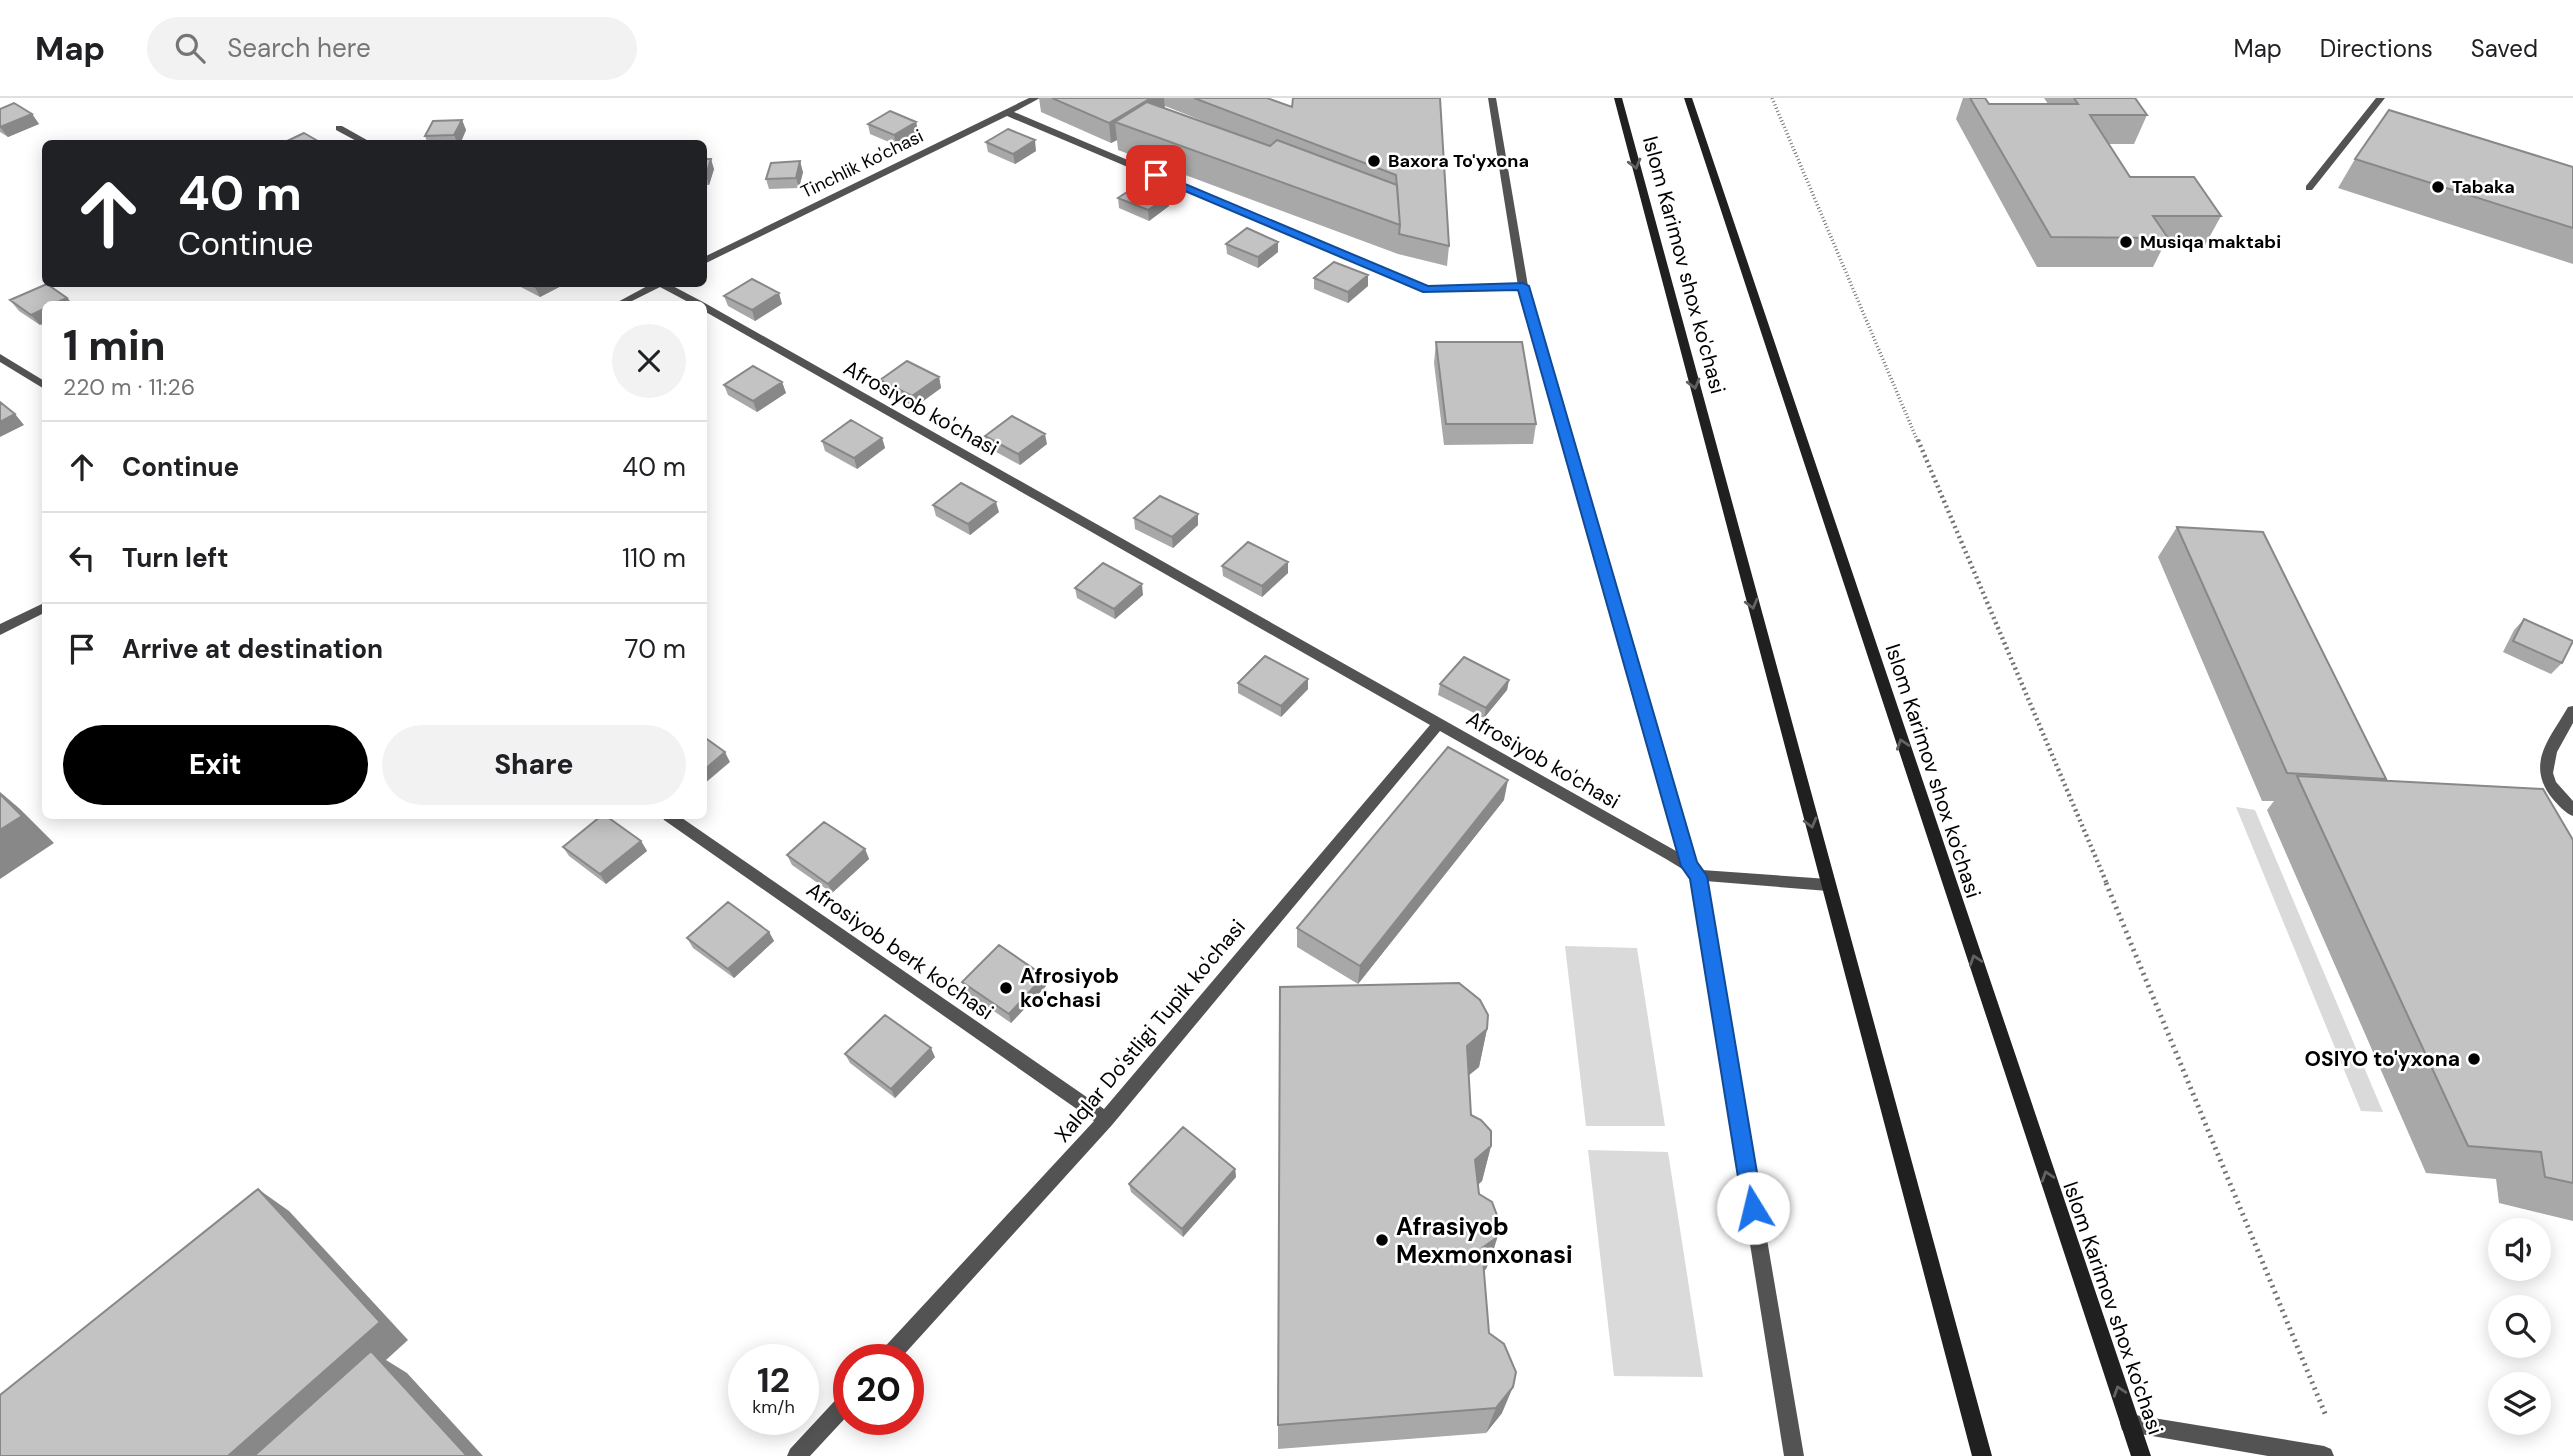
<!DOCTYPE html>
<meta charset="utf-8">
<style>
:root{--surface:#fff;--page:#f2f2f2;--text:#202124;--muted:#757577;--line:#e0e0e0;--accent:#000}
body{margin:0;font-family:"DM Sans",sans-serif;background:var(--page);color:var(--text);height:100vh;display:flex;flex-direction:column;font-size:26px;white-space:nowrap}
*{box-sizing:border-box;margin:0}
p{font-size:23px;color:var(--muted)}
.icon{flex:none;width:38px;height:38px;fill:none;stroke:currentColor;stroke-width:2;stroke-linecap:round;stroke-linejoin:round}
.map{position:relative;flex:1;overflow:hidden}
.drawer{position:absolute;left:42px;top:203px;width:665px;height:518px;display:flex;flex-direction:column;background:var(--surface);border-radius:10px;box-shadow:0 4px 18px #0003}
.drawer>*{flex:none}
.banner{position:absolute;left:42px;top:42px;width:665px;height:147px;border-radius:10px;box-shadow:0 4px 18px #0003;background:#202124;color:#fff;overflow:hidden}
.buttons{position:absolute;left:2488px;top:1120px;display:grid;gap:14px}
.buttons a{display:grid;place-items:center;width:63px;height:63px;border-radius:50%;background:var(--surface);box-shadow:0 4px 18px #0003;font-size:35px}
.speed{position:absolute;left:728px;top:1246px;display:flex;gap:14px;font-size:35px;font-weight:700;text-align:center}
.speed>*{display:grid;place-content:center;width:91px;height:91px;border-radius:50%;background:var(--surface);box-shadow:0 4px 18px #0003;line-height:1}
.speed small{font-size:18px;font-weight:400}
.speed .limit{border:10px solid #d22;background:#fff;color:#111}
.pin{position:absolute;display:grid;place-items:center;width:60px;height:60px;color:#fff;margin:-30px;border-radius:14px;box-shadow:0 4px 10px #0006}
.me{position:absolute;width:77px;margin:-38px;rotate:351deg;stroke-linejoin:round;filter:drop-shadow(0 0 5px #0008)}
.turn{display:flex;align-items:center;gap:24px;height:147px;padding:0 21px;font-size:32px}
.turn .icon{width:91px;height:91px;stroke-width:2.5}
.turn b{display:block;font-size:49px;line-height:60px}
.round{display:grid;place-items:center;flex:none;width:74px;height:74px;border-radius:37px;background:var(--page)}
.headline{display:flex;align-items:center;justify-content:space-between;height:119px;padding:0 21px}
h1{font-size:42px;font-weight:800;line-height:52px}
.cta{display:flex;gap:14px;margin-top:auto;padding:14px 21px}
.cta a{flex:1;height:80px;border-radius:42px;background:var(--accent);color:#fff;font-size:28px;font-weight:800;line-height:80px;text-align:center}
.cta a+a{background:var(--page);color:var(--text)}
ul{padding:0;list-style:none}
li{display:flex;align-items:center;gap:21px;height:91px;padding:0 21px;border-top:2px solid var(--line)}
li div{flex:1}
li b{display:block;font-size:26px}
li em{font-style:normal}
header{display:flex;align-items:center;gap:42px;box-sizing:border-box;height:98px;padding:0 35px;background:var(--surface);border-bottom:2px solid var(--line)}
header strong{font-size:33px}
nav{display:flex;gap:38px;margin-inline-start:auto;font-size:24px}
.search{width:490px;height:63px;background:var(--page);display:flex;align-items:center;gap:18px;box-sizing:border-box;padding:0 24px;border-radius:38px;color:var(--muted);font-size:26px}
.map>svg:first-child{display:block}
</style>
<header>
<strong>Map</strong>
<div class="search"><svg class="icon" aria-label="search" viewBox="0 0 24 24"><circle cx="10" cy="10" r="6"/><path d="M15 15l6 6"/></svg>Search here</div>
<nav><a>Map</a><a>Directions</a><a>Saved</a></nav>
</header>
<div class="map">
<svg width="2573" height="1358" viewBox="0 0 2573 1358">
<rect width="100%" height="100%" fill="#fff"/>
<!-- green -->
<path fill="#dadada" d="M2236,709l19,3 128,302 -22,-1z
M1565,848l72,2 28,178h-79z
M1588,1052l80,2 35,225 -89,-1z"/>
<g fill="none" stroke-linecap="round" stroke-linejoin="round">
<!-- path-far2 -->
<path stroke="#757575" stroke-width="3.5" stroke-dasharray="1 2.5" stroke-linecap="butt" d="M1772,0l146,344"/>
<!-- path-far1 -->
<path stroke="#757575" stroke-width="4.5" stroke-dasharray="2 3.5" stroke-linecap="butt" d="M1918,342l189,444"/>
<!-- path -->
<path stroke="#757575" stroke-width="5" stroke-dasharray="2 4.5" stroke-linecap="butt" d="M2106,785l220,533"/>
<!-- lane -->
<path fill="#535353" fill-rule="evenodd" d="M1488,0h8l32,188 168,580 -2,4 -5,2 -5,-2 -2,-4 -164,-580z
M2376,0h9l-73,92h-6v-4z
M1698,772l5,2 2,4 99,580h-20l-93,-580 2,-4z"/>
<!-- street -->
<path fill="#535353" fill-rule="evenodd" d="M1029,0h11l-26,14 414,175 95,-4 5,3 -5,3 -100,3 -416,-176 -303,148v-7z
M336,28h6l32,18h-12l-26,-14z
M651,186h18l34,18 973,549 18,11 8,8 126,9 5,2 2,4 -2,4 -5,2 -135,-11 -9,-10 -18,-11 -226,-128 -328,394 -213,235h-22l2,-7 215,-232 -430,-301 -2,-4h17l425,293 326,-384 -726,-414v-7h-12l-32,-17 -34,17h-12z
M0,256l46,28v8l-46,-28z
M46,504v10l-46,23v-11z
M2573,608v17l-16,29 -4,21 3,9 17,19v15c-8,-3 -15,-11 -21,-18 -27,-35 -2,-59 16,-91z
M849,1293v23l-39,42h-23l3,-7 52,-56z
M2129,1316l195,32 7,3 3,7h-66l-139,-24 -7,-2 -2,-7 2,-7z"/>
<!-- secondary -->
<path fill="#202020" fill-rule="evenodd" d="M1614,0h8l370,1358h-20z
M1684,0h8l459,1358h-20z"/>
</g>
<!-- wall -->
<path fill="#a8a8a8" fill-rule="evenodd" d="M1039,0h228l25,9 148,-9 9,148 -2,20 -49,-12 -280,-104 -1,-10 -6,3 -70,-31zM1165,8l81,32 -81,-30z
M1963,0h22l4,6h59l-4,-6h91l12,17 -13,29h-25l21,33 91,39 -16,29h-41l-11,22h-116l-81,-148z
M0,11l32,5 7,10 -31,13 -8,-5z
M462,22l4,10 -6,14h-32l-3,-8z
M916,24l2,10 -22,13 -26,-11 -2,-10z
M986,44l50,9 -21,13 -27,-12z
M704,61l10,10 -5,16h-5z
M2355,61l218,8v97l-235,-76z
M803,74l-4,16 -30,1 -3,-10z
M1169,98v10l-20,15 -30,-13 -1,-10z
M1226,146l52,8 -20,16 -31,-14z
M1314,180l54,8 -20,17 -34,-14z
M515,186h50l-25,13z
M724,198l58,8 -27,17 -27,-15z
M67,200l6,6h-27l-6,21 -21,-14 -9,-11z
M1436,244l100,82 -3,20 -89,1 -10,-82z
M939,279l2,11 -26,19 -32,-16 -3,-11z
M782,284l4,11 -29,19 -29,-17 -4,-10z
M985,338l62,8 -27,21 -33,-18z
M882,340l3,10 -28,21 -32,-18 -3,-10z
M933,407l66,7 -29,23 -34,-19z
M1198,416v11l-25,23 -38,-19 -1,-11z
M2177,429l209,252 -2,1 189,60v381l-74,-18 -3,-24 -70,-6 -159,-363 7,-9h-12l-104,-244z
M1222,468l66,7 -26,24 -39,-21z
M1075,490l68,7 -28,24 -38,-21z
M2524,521l38,44 -11,11 -48,-22 11,-22z
M1308,581v10l-27,28 -43,-24v-10z
M1509,582l-2,10 -23,28 -46,-23 2,-11z
M1504,702l-146,184 -61,-37v-19z
M641,743l6,10 -41,33 -37,-28 -6,-9z
M865,751l4,10 -37,34 -40,-28 -5,-10z
M769,834l5,9 -40,37 -41,-30 -6,-10z
M1044,878l2,10 -35,37 -46,-32 -3,-9z
M1487,931l-8,38 -11,9 3,39 20,31 -9,35 -4,4 13,73 -5,11 -2,2 5,62 13,80 -16,20 -208,16v-24z
M845,956l90,3 -40,41 -45,-35z
M1235,1071l1,8 -53,60 -52,-45 -2,-8z"/>
<!-- shaded-wall -->
<path fill="#888" d="M1151,0h13l1,13 -50,11 2,18 -6,3 -2,-20z
M32,16l7,10 -31,13 -8,-10z
M462,22l4,10 -6,14h-2l-4,-9z
M916,24l2,10 -22,13 -2,-10z
M1035,42l1,11 -21,13 -2,-10z
M711,61l3,10 -5,16 -3,-10z
M800,63l3,11 -4,16 -3,-10z
M1169,98v10l-20,15 -1,-11z
M1278,144v10l-20,16v-11z
M1368,177v11l-20,17v-11z
M541,186h24l-25,13 -5,-10z
M779,195l3,11 -27,17 -3,-11z
M67,200l6,6h-20z
M46,210v15l-6,2 -9,-10z
M939,279l2,11 -26,19 -3,-11z
M782,284l4,11 -29,19 -4,-11z
M15,316l9,11 -24,12v-15z
M1045,336l2,10 -27,21 -2,-11z
M882,340l3,10 -28,21 -3,-11z
M996,404l3,10 -29,23 -2,-11z
M1198,416v11l-25,23 -1,-11z
M1288,464v11l-26,24v-11z
M1142,486l1,11 -28,24 -1,-10z
M1308,581v10l-27,28v-11z
M1509,582l-2,10 -23,28 2,-10z
M725,654l5,10 -26,22v-14z
M1508,682l-4,20 -146,184 2,-18z
M0,694l20,17 34,34 -54,36z
M641,743l6,10 -41,33 -6,-10z
M865,751l4,10 -37,34 -4,-9z
M769,834l5,9 -40,37 -6,-9z
M1044,878l2,10 -35,37 -2,-9z
M1487,931l-8,38 -20,16 8,-37z
M931,950l4,9 -40,41 -4,-9z
M1491,1048l-9,35 -15,13 8,-34z
M1235,1071l1,8 -53,60 -1,-8z
M258,1091l31,22 119,129 -22,20 21,13 76,83h-255z
M1501,1128l-10,32 -5,11 -13,10 9,-31z
M1513,1289l-11,26 -16,20 10,-25z"/>
<!-- building -->
<path fill="#c3c3c3" stroke="#888" stroke-width="2" d="M1052,0h99l-42,25z
M1194,0h73l25,9 1,-9h147l9,148 -50,-12 1,-9 -4,-50z
M1970,0h15l4,6h89l-4,-6h61l12,17h-57l40,62h64l27,39h-68l15,22 -117,-1z
M1147,4l123,44 7,-6 120,45 3,40 -285,-103z
M14,5l18,11 -32,13v-18z
M2389,12l184,57v61l-218,-69z
M890,13l26,11 -22,13 -26,-11z
M462,22l-8,15 -29,1 8,-15z
M1008,31l27,11 -22,14 -27,-12z
M304,35l19,11h-42z
M704,61h7l-5,16h-2z
M800,63l-4,17 -30,1 5,-16z
M1139,86l30,12 -21,14 -30,-12z
M1247,130l31,14 -20,15 -32,-13z
M1334,164l34,13 -20,17 -34,-14z
M752,181l27,14 -27,17 -28,-14z
M47,186l20,14 -14,6h-7v4l-15,7 -21,-15z
M530,186h11l-6,3z
M1436,244h86l14,82h-90z
M907,263l32,16 -27,19 -32,-16z
M753,268l29,16 -29,19 -29,-16z
M0,304l15,12 -15,8z
M1012,318l33,18 -27,20 -33,-18z
M851,322l31,18 -28,20 -32,-17z
M961,385l35,19 -28,22 -35,-19z
M1160,398l38,18 -26,23 -38,-19z
M2177,429l86,5 123,247 -99,-6z
M1248,444l40,20 -26,24 -40,-20z
M1103,465l39,21 -28,25 -39,-21z
M2524,521l49,22 -11,22 -49,-22z
M1265,558l43,23 -27,27 -43,-23z
M1464,559l45,23 -23,28 -46,-24z
M704,639l21,15 -21,18z
M1448,649l60,33 -148,186 -63,-38z
M2297,678l246,13 30,51v343l-28,-6 -4,-25 -73,-6z
M0,696l22,22 -22,14z
M601,718h5l35,25 -41,33 -37,-27z
M824,724l41,27 -37,35 -41,-29z
M728,804l41,30 -41,37 -41,-31z
M999,847l45,31 -35,38 -47,-32z
M1459,885l21,17 8,15 -1,14 -20,17 4,69 10,5 10,11v15l-16,14 4,34 13,8 9,24 -5,12 -14,10 7,85 15,11 12,28 -3,15 -17,21 -218,17 2,-438z
M885,917l46,33 -40,41 -46,-35z
M1183,1029l52,42 -53,60 -53,-45z
M258,1091l122,133 -152,134h-228v-61z
M371,1253l96,105h-213z"/>
<!-- one-way arrows -->
<defs><path id="oneway-chevron" d="M-2-3.5L2.5 0L-2 3.5" fill="none" stroke-width="1.6" stroke-linecap="round" stroke-linejoin="round" transform="scale(1.75)"/></defs>
<g stroke="#636363">
<use href="#oneway-chevron" transform="translate(1635 66) rotate(75)"/>
<use href="#oneway-chevron" transform="translate(1694 286) rotate(75)"/>
<use href="#oneway-chevron" transform="translate(1752 506) rotate(75)"/>
<use href="#oneway-chevron" transform="translate(1902 646) rotate(-108)"/>
<use href="#oneway-chevron" transform="translate(1811 725) rotate(75)"/>
<use href="#oneway-chevron" transform="translate(1975 862) rotate(-108)"/>
<use href="#oneway-chevron" transform="translate(2047 1078) rotate(-108)"/>
<use href="#oneway-chevron" transform="translate(2119 1293) rotate(-108)"/>
</g>
<!-- route -->
<path fill="#1a73e8" stroke="#114b97" stroke-width="2" d="M1152,75h7l269,113 95,-3 6,3 168,576 10,14 56,332 -3,6 -7,3 -7,-3 -3,-6 -53,-329 -9,-13 -163,-576 -95,2 -271,-115z"/>
<!-- markers -->
<g fill="#000" stroke="#fff" stroke-width="2.5">
<circle cx="1374" cy="63" r="7"/>
<circle cx="2438" cy="89" r="7"/>
<circle cx="2126" cy="144" r="7"/>
<circle cx="1006" cy="890" r="7"/>
<circle cx="2474" cy="961" r="7"/>
<circle cx="1382" cy="1142" r="7"/>
</g>
<g text-anchor="middle" dominant-baseline="central" stroke-width="5" stroke-linejoin="round" paint-order="stroke">
<!-- far-poi labels -->
<g font-size="18" font-weight="bold" fill="#000" stroke="#fff" text-anchor="start">
<text x="1388" y="63">Baxora To'yxona</text>
<text x="2452" y="89">Tabaka</text>
<text x="2140" y="144">Musiqa maktabi</text>
</g>
<!-- far-street labels -->
<g font-size="18" fill="#000" stroke="#fff">
<text transform="translate(862 66) rotate(-26)">Tinchlik Ko'chasi</text>
</g>
<!-- street labels -->
<g font-size="21" fill="#000" stroke="#fff">
<text transform="translate(1684 167) rotate(75)">Islom Karimov shox ko'chasi</text>
<text transform="translate(921 310) rotate(29)">Afrosiyob ko'chasi</text>
<text transform="translate(1543 662) rotate(30)">Afrosiyob ko'chasi</text>
<text transform="translate(1933 673) rotate(72)">Islom Karimov shox ko'chasi</text>
<text transform="translate(900 853) rotate(35)">Afrosiyob berk ko'chasi</text>
<text transform="translate(1150 933) rotate(-50)">Xalqlar Do'stligi Tupik ko'chasi</text>
<text transform="translate(2113 1210) rotate(71)">Islom Karimov shox ko'chasi</text>
</g>
<!-- poi labels -->
<g font-size="21" font-weight="bold" fill="#000" stroke="#fff" text-anchor="start">
<text x="1020" y="878">Afrosiyob<tspan x="1020" dy="24">ko'chasi</tspan></text>
<text x="2460" y="961" text-anchor="end">OSIYO to'yxona</text>
</g>
<!-- near-poi labels -->
<g font-size="24" font-weight="bold" fill="#000" stroke="#fff" text-anchor="start">
<text x="1396" y="1128">Afrasiyob<tspan x="1396" dy="28">Mexmonxonasi</tspan></text>
</g>
</g>
</svg>
<div class="buttons">
<a><svg class="icon" aria-label="sound" viewBox="0 0 24 24"><path d="M4 9h4l5-4v14l-5-4H4zM17 9q2 3 0 6"/></svg></a>
<a><svg class="icon" aria-label="search" viewBox="0 0 24 24"><circle cx="10" cy="10" r="6"/><path d="M15 15l6 6"/></svg></a>
<a><svg class="icon" aria-label="layers" viewBox="0 0 24 24"><path d="M12 4l9 5-9 5-9-5zM3 14l9 5 9-5"/></svg></a>
</div>
<div class="speed"><div>12<small>km/h</small></div><div class="limit">20</div></div>
<div class="pin" style="left:1156px;top:77px;background:#d93025"><svg class="icon" aria-label="arrive" viewBox="0 0 24 24"><path d="M6 21V4h12l-3 4 3 4H6"/></svg></div>
<svg class="me" style="left:1753px;top:1110px" viewBox="-20 -20 40 40"><circle r="19" fill="#fff"/><path d="M0-13L10 11 0 6-10 11z" fill="#1a73e8"/></svg>
<div class="banner">
<div class="turn"><svg class="icon" aria-label="ahead" viewBox="0 0 24 24"><path d="M12 20V5M6 11l6-6 6 6"/></svg><div><b>40 m</b>Continue</div></div>
</div>
<section class="drawer">
<div class="headline"><div><h1>1 min</h1><p>220 m · 11:26</p></div><a class="round"><svg class="icon" aria-label="close" viewBox="0 0 24 24"><path d="M6 6l12 12M18 6L6 18"/></svg></a></div>
<ul>
<li><svg class="icon" aria-label="ahead" viewBox="0 0 24 24"><path d="M12 20V5M6 11l6-6 6 6"/></svg><div><b>Continue</b></div><em>40 m</em></li>
<li><svg class="icon" aria-label="left" viewBox="0 0 24 24"><path d="M17 20v-9H6M10 6l-5 5 5 5"/></svg><div><b>Turn left</b></div><em>110 m</em></li>
<li><svg class="icon" aria-label="arrive" viewBox="0 0 24 24"><path d="M6 21V4h12l-3 4 3 4H6"/></svg><div><b>Arrive at destination</b></div><em>70 m</em></li>
</ul>
<div class="cta"><a>Exit</a><a>Share</a></div>
</section>
</div>
